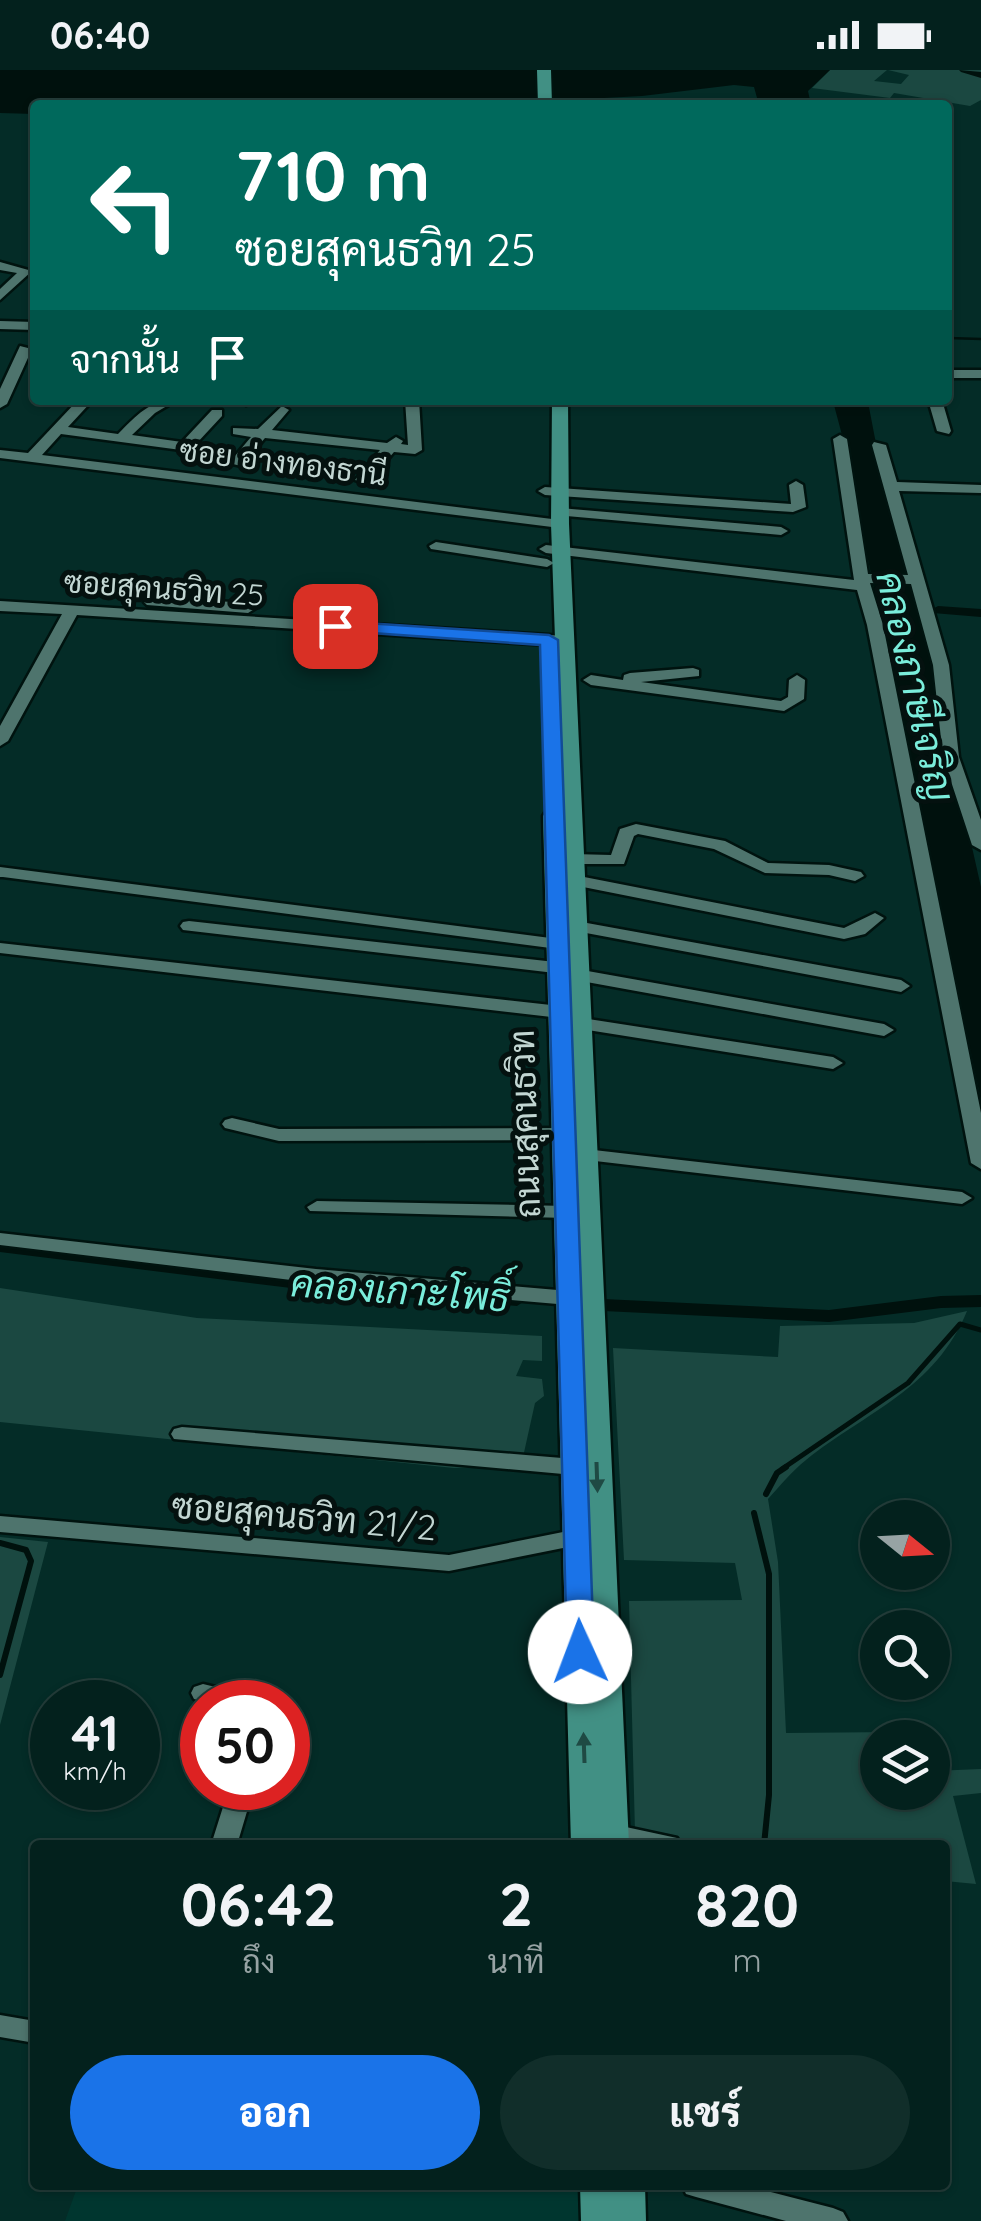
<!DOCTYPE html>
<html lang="th">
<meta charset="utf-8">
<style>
:root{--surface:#03211d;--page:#112e2a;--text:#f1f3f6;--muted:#97a3a4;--line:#243e3b;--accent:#1a73e8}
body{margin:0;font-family:Quicksand,Sarabun,sans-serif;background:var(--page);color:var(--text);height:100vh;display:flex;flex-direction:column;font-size:38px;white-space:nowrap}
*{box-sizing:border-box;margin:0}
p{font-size:32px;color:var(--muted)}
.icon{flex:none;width:55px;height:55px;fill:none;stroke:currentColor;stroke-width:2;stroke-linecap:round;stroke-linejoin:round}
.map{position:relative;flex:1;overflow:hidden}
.panel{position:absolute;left:30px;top:1770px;width:920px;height:350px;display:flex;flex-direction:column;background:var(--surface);border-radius:10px;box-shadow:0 2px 8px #0004,0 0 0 2px var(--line)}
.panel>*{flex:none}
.banner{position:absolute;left:30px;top:30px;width:922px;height:305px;border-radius:10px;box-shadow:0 2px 8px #0004,0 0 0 2px var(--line);background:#00695c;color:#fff;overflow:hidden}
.needle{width:65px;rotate:108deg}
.tools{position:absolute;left:860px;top:1430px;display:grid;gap:20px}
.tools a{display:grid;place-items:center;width:90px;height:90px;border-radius:50%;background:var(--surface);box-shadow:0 2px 8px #0004,0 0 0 2px var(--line);font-size:50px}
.speed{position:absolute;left:30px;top:1610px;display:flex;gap:20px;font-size:50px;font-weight:700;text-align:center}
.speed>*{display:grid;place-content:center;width:130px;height:130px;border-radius:50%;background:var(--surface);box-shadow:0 2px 8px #0004,0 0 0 2px var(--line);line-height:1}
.speed small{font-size:25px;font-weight:400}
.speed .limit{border:15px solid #d22;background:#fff;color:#111}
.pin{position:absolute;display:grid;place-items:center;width:85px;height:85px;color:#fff;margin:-42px;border-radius:20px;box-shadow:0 5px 15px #0006}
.me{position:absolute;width:110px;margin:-55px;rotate:358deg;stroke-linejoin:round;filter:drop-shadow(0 0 8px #0008)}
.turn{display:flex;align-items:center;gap:35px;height:210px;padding:0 40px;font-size:45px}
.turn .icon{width:130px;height:130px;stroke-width:2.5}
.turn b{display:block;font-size:70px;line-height:85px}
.then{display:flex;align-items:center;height:95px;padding:0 40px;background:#0003;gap:20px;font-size:38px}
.eta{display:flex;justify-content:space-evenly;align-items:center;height:170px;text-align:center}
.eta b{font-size:60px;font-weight:800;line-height:70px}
.cta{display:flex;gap:20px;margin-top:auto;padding:20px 40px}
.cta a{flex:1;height:115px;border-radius:60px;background:var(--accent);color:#fff;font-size:40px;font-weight:800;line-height:115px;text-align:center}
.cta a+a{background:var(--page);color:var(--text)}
.status{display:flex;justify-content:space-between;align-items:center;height:70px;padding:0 50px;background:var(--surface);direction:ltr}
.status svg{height:28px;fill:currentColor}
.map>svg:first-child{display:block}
</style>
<div class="status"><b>06:40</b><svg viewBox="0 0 49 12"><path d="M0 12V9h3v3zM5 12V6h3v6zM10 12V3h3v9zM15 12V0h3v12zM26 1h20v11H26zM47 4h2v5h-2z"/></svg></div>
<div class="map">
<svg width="981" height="2151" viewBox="0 0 981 2151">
<rect width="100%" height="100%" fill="#042c27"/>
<!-- built -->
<path fill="#00362f" d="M78,2115h504l2,36h-519z"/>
<!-- green -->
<path fill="#1b4841" d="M830,0h57l-13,11 27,3 8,-9 -21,-5h93v30l-11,6 -76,-13 -4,5 -78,-10z
M0,1218l197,30 345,18v25l-19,-1 -7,16 26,3 2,17 -9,7 -14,63 -67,2 -454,-46z
M967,1241c-32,78 -101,101 -161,149 -14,11 -26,26 -38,39l10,63 8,171 109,-1 2,5 -19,1v54h54l1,-21 48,-2v24l-28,3 23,88 -31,-3v-36h-252l-58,-13 -6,-231 113,-1 -7,-37 -111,-3 -11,-212 165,9 2,-31 134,-3z
M0,1467l48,5 -48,183z"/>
<!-- water -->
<path fill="#00110d" d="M0,0h830l-22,21 3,14h-52l-5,-18 -20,-2 -92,11 -171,9h-436v9l-35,-1z
M822,330h50l-4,2 19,99 9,10 85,376v214l-139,-666 -8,-30 -11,-1z"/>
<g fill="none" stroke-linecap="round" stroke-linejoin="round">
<!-- stream-far2 -->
<path stroke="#00110d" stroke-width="2.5" d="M948,268l33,1"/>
<!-- stream-far1 -->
<path stroke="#00110d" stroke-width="5" d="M782,1399l126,-86 52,-59 21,6"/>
<!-- stream -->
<path stroke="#00110d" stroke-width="6" d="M766,1424l11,-21 9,-6
M754,1443l15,61v221l-5,50
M0,1473l26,7 5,11 -31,114"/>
<!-- canal -->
<path fill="#00110d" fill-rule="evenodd" d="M959,0l22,2v6l-20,-6z
M938,536l43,3v8l-48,-4 -2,-3z
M0,1170l291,36 226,18 9,6 -9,6 -226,-18 -291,-36z
M981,1225v12l-40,1 -112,14 -246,-12 -9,-6 9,-6 246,12 112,-14z"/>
<defs>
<path id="minor" d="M0,192l32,9 -32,29v-11l17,-16 -17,-3z
M0,251l35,1v8l-35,-1z
M20,276l12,3 -25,55 -7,4v-19z
M948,300h33v8h-33z
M78,330h15l-25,27 50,7c19,-19 31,-34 59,-34l-22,13 -23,22 50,7 30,-32h10v6l-26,28 22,6 -7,4 -150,-20 -19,21 518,65 7,4 -7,4 -560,-70v-8l28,3z
M239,330h14v1l-7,4z
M405,330h14l3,50 -7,4 -21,-2 -27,31 -12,-3 25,-30 -115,-12 -24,28 -12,-3 22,-26 -18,-3v-6l25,1 24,-23 7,4 -17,20 115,13 9,-6 7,4 -2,3 7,1z
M928,330h14l9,31 -2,3 -12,-3z
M840,365l7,4 21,135 40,1 -36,-130 2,-3 12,3 11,37 84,3v8l-82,-2 50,174 10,92 22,63v30l-9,-5 -29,-88 -10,-92 -22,-81 -41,-1 13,42 98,488v56l-10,-6 -104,-538 -10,-35 -311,-37 -7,-4 7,-4 308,35 -21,-141z
M796,411l7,4 3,22 -13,5 -248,-17 -7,-4 7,-4 246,17 -2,-19z
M560,438l221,19 7,4 -7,4 -226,-20v-6z
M436,472l111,17 7,4 -7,4 -116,-18 -2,-3z
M152,527l96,6 8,5 -8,5 -101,-8 -3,-3z
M0,531l565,35 8,5 -8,5 -488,-31 -69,126 -8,5v-20l62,-112 -62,-3z
M693,598l6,2v6l-58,6 140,19 7,-4 1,-17 8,-5 8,5 -1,19 -20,12 -193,-26 -8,-5 8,-5 32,5 1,-5 6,-2z
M636,754l89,17 43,22 61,2 32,7 3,4 -9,5 -26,-6 -64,-2 -51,-24 -76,-15 -4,2 -10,28h-51l-9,-5 9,-5 38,1 9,-26z
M0,797l558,72 9,5 -9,5 -555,-72h-3z
M574,805l270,53 31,-15 9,5 -19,16 -21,5 -276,-55 -3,-4 3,-4z
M189,851l384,43 9,6 302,54 10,6 -10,6 -303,-55 -9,-6 -389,-45 -3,-4 3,-4z
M576,851l325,59 9,6 -9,6 -331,-62 -3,-4 3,-4z
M0,873l560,63 9,6 -9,6 -560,-65z
M582,948l251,39 10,6 -10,6 -258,-41 -2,-4 2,-4z
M232,1048l47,11 285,-1 10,6 -10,6 -285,1 -54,-13 -3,-4 3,-4z
M585,1079l377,43 10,6 -10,6 -384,-45 -3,-4 3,-4z
M317,1131l250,5 10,6 -10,6 -257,-7 -3,-4z
M0,1163l316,36 253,22 11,7 -11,7 -253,-22 -316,-38z
M182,1357l392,32 8,3 3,5 -3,5 -8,3 -400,-36 -3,-5 3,-5z
M0,1446l449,39 139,-28 8,2 4,6 -4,6 -8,2 -139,28 -449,-39z
M203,1614l50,12 3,6h-51l-11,-3 -3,-6 3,-6z
M229,1718h25l-17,57h-26z
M612,1754l65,14 4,7h-63l-15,-4 -4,-7 4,-7z
M0,1945l35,6v22l-35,-6z
M682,2115h61l90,23 10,4 5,9h-62l-90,-24 -10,-3z"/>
<path id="major" d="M537,0h14l1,35h-14z
M552,330h16l1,124 60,1321h-58l-28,-1029 3,-5h15l-10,-287z
M580,2115h65l1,36h-65z"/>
</defs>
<!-- minor casing -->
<use href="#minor" stroke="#00130f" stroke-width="5"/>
<!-- major casing -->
<use href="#major" stroke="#00130f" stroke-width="5"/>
<!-- minor -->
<use href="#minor" fill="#4e746d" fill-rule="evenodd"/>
<!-- major -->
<use href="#major" fill="#419084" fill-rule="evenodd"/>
</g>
<!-- one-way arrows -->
<defs><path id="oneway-solid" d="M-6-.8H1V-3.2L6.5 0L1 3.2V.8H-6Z" transform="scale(2.5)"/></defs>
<g fill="#1f4a44">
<use href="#oneway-solid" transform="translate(597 1407) rotate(88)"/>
<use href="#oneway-solid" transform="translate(584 1678) rotate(-92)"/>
</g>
<!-- route -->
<path fill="#1a73e8" stroke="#114b97" stroke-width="2.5" d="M335,551l214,14 9,5 36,1012 -4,7h-19l-4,-7 -27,-1007 -211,-15v-7z"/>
<g text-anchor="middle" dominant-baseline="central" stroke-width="10" stroke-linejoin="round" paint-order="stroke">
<!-- far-street labels -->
<g font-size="30" fill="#c2d6d2" stroke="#04110f">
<text transform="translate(283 392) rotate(7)">ซอย อ่างทองธานี</text>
<text transform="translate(164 518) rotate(4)">ซอยสุคนธวิท 25</text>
</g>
<!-- street labels -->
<g font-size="35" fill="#c2d6d2" stroke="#04110f">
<text transform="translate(524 1054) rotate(-92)">ถนนสุคนธวิท</text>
<text transform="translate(304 1446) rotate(5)">ซอยสุคนธวิท 21/2</text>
</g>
<!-- water labels -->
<g font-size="38" font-style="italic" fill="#7aeddb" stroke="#04110f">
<text transform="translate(916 616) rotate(77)">คลองภาษีเจริญ</text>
<text transform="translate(400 1220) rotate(4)">คลองเกาะโพธิ์</text>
</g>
</g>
</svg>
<div class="tools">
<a><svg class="needle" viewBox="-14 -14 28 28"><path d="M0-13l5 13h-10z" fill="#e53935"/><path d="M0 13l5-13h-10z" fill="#97a3a4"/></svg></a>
<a><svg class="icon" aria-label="search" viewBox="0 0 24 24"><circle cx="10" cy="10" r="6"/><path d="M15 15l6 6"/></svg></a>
<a><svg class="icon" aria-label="layers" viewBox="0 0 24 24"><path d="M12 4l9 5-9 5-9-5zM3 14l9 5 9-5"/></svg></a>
</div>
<div class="speed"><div>41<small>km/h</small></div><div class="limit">50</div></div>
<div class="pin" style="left:335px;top:556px;background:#d93025"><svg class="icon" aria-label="arrive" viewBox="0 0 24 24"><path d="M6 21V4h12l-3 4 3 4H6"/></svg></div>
<svg class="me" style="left:580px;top:1582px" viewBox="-20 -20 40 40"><circle r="19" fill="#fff"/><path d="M0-13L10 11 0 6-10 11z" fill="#1a73e8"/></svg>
<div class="banner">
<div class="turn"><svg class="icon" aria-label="left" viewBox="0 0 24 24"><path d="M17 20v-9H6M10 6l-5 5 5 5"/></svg><div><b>710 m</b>ซอยสุคนธวิท 25</div></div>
<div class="then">จากนั้น<svg class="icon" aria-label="arrive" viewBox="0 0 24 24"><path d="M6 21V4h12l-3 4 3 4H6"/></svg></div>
</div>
<section class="panel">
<div class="eta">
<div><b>06:42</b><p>ถึง</p></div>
<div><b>2</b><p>นาที</p></div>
<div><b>820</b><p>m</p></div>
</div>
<div class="cta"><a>ออก</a><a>แชร์</a></div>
</section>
</div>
